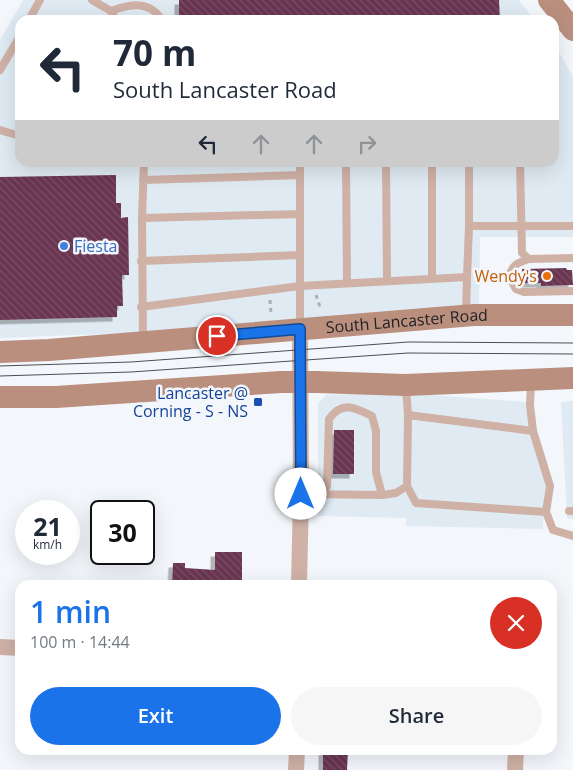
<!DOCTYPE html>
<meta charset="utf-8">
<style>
:root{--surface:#fff;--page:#f6f6f7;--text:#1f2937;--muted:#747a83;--accent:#1a73e8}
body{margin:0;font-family:"Open Sans",sans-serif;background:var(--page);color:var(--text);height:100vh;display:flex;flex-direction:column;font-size:19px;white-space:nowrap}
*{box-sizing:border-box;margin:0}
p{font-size:16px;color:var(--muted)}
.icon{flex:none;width:28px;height:28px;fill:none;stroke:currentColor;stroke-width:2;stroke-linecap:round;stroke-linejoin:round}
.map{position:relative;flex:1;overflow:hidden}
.panel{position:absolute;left:15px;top:580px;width:542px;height:175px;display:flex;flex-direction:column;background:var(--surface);border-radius:15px;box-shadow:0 5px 20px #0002}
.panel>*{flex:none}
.top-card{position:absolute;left:15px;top:15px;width:544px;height:152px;border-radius:15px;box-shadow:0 5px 20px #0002;background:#fff;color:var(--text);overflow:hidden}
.speed{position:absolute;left:15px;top:500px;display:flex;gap:10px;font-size:25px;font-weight:700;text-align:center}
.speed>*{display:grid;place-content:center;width:65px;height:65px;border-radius:50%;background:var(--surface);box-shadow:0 5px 20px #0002;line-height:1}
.speed small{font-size:12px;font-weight:400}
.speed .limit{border:2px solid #111;border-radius:8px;background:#fff;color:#111}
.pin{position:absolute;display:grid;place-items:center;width:42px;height:42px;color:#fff;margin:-21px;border:2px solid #fff;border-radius:50%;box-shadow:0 1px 5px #0007}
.me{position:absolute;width:55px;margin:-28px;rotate:0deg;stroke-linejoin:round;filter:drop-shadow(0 0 4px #0008)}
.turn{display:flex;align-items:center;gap:18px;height:105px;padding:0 15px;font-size:22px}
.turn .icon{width:65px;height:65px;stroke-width:2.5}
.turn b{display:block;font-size:35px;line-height:42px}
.lanes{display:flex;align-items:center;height:48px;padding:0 15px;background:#0003;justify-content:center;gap:25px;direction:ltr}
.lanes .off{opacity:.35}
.round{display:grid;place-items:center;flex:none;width:52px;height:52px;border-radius:26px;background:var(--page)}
.headline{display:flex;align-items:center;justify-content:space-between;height:85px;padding:0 15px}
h1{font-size:30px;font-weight:600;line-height:38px;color:var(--accent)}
.action{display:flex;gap:10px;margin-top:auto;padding:10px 15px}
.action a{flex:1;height:58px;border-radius:30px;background:var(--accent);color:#fff;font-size:20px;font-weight:600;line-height:58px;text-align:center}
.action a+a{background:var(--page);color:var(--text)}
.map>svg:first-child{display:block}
</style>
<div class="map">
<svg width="573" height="770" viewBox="0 0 573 770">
<defs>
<pattern id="building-back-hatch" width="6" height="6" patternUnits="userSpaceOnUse" patternTransform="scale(1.25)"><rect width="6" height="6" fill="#6a3451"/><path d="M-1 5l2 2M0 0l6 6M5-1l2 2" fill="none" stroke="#7a4f67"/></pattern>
<filter id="shadow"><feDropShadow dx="-4.5" dy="4.5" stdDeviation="0" flood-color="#0004"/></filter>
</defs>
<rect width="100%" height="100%" fill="#f3f7fb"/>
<!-- built -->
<path fill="#dfeaf3" d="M23,0h496l15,20h-514v142h534v-116l8,11 11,20v160h-93l-1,73 -298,21 -181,7v-298z
M406,393l120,9 20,77 -3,50 -137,-3v-8l-88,-2v-112l8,-9z
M573,401v118l-6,-1 -6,-116z"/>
<!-- building -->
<path fill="url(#building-back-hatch)" filter="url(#shadow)" d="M179,0h320l1,20h-321z
M116,175v28h5v15l7,-1 1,58h-7l1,31h-6v11l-117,3v-143z
M566,268l1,2h5l1,15 -32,1v-3h-18l-1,-14z
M334,430h20v44h-21z
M215,552h27v33h-70l1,-22h12v5l30,2z
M327,750h21l-1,20h-24v-19z"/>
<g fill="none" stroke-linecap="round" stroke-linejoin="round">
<!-- path -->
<path stroke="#acb0b3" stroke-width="3" stroke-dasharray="4 4" stroke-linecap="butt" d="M316,295l5,15
M270,300l1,14"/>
<!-- lane -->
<path stroke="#cfb1a6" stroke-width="8" d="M92,0l19,11 5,9
M111,11c20,-7 38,-11 51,9
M29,20l11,-20
M0,70l20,-34
M0,130l20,6
M300,162v166
M346,162l1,121
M386,162l1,118
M432,162v117
M469,162v64
M520,162l2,91 7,6 44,-1
M143,180l157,-5
M142,218l158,-4
M529,259c-12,4 -16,5 -20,18l7,12 8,3 49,-1
M141,261l159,-6
M141,307l159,-21 167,-9 2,-51h104
M466,314l1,-37
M143,340l-1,-122 2,-56
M408,415l125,16
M407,486l9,17 130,9 4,-26 -17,-55 -3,-26 1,-23
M324,493l3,-7 2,-67c14,-19 26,-11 43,-3l4,15v41l6,23 14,-2 11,-7 1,-71 -2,-27
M301,494l81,1
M569,511h4
M546,512l7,18 20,6"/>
<!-- street -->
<path stroke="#cfb1a6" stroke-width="16" d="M299,585l2,-91 -1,-165
M0,647l20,1
M296,770l1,-20
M515,770l1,-20"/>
<!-- secondary -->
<g stroke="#ba8f7e" stroke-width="22">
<path d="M549,0l24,30"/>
<path id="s1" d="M0,352l49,-2 425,-35h99"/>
<path d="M0,397h56l225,-15h36l88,3 168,-7"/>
</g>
<!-- tram -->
<path stroke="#4c4e50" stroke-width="1" d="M0,366l131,-4 277,-20 165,1
M0,376l131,-4 277,-19 165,1"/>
</g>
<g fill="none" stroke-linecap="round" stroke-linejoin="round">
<defs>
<path id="route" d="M217,336l83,-7 1,165"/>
</defs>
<!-- route casing -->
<use href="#route" stroke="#114b97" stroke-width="12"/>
<!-- route -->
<use href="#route" stroke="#1a73e8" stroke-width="9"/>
</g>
<!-- markers -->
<circle fill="#3f7fe0" stroke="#f3f7fb" stroke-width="2" cx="64" cy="246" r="5"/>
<circle fill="#e8710a" stroke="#f3f7fb" stroke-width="2" cx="547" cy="276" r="5"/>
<rect fill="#1a4fb4" stroke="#f3f7fb" stroke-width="2" x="253" y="397" width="10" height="10" rx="2.5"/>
<g text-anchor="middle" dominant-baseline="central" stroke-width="5" stroke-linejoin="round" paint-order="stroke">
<!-- shop labels -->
<g font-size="16" fill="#366cbe" stroke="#f3f7fb" text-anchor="start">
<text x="74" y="246">Fiesta</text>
</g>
<!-- food labels -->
<g font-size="16" fill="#c56008" stroke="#f3f7fb" text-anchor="end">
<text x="537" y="276">Wendy's</text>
</g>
<!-- street labels -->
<g font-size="16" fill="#212324" stroke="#f3f7fb">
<text stroke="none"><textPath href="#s1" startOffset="408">South Lancaster Road</textPath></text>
</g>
<!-- transit labels -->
<g font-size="16" fill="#164399" stroke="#f3f7fb" text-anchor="end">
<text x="248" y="393">Lancaster @<tspan x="248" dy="18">Corning - S - NS</tspan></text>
</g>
</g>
</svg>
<div class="speed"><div>21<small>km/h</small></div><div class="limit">30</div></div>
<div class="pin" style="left:217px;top:336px;background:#d93025"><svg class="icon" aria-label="arrive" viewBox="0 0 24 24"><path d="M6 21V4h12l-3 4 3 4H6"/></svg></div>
<svg class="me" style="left:301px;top:494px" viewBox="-20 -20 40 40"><circle r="19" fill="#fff"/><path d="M0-13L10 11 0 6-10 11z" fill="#1a73e8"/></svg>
<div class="top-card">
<div class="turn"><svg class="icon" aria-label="left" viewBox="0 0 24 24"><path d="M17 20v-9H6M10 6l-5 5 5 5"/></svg><div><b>70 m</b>South Lancaster Road</div></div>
<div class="lanes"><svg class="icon" aria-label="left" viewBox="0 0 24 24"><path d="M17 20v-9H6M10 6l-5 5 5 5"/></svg><svg class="icon off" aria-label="ahead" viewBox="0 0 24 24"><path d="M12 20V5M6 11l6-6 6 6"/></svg><svg class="icon off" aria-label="ahead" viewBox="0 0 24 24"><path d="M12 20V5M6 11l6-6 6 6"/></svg><svg class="icon off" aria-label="right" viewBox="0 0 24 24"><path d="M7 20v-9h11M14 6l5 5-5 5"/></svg></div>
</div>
<section class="panel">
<div class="headline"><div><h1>1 min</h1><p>100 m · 14:44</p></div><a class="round" style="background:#d93025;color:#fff"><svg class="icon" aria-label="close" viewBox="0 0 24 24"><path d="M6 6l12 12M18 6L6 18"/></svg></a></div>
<div class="action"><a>Exit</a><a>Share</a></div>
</section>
</div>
